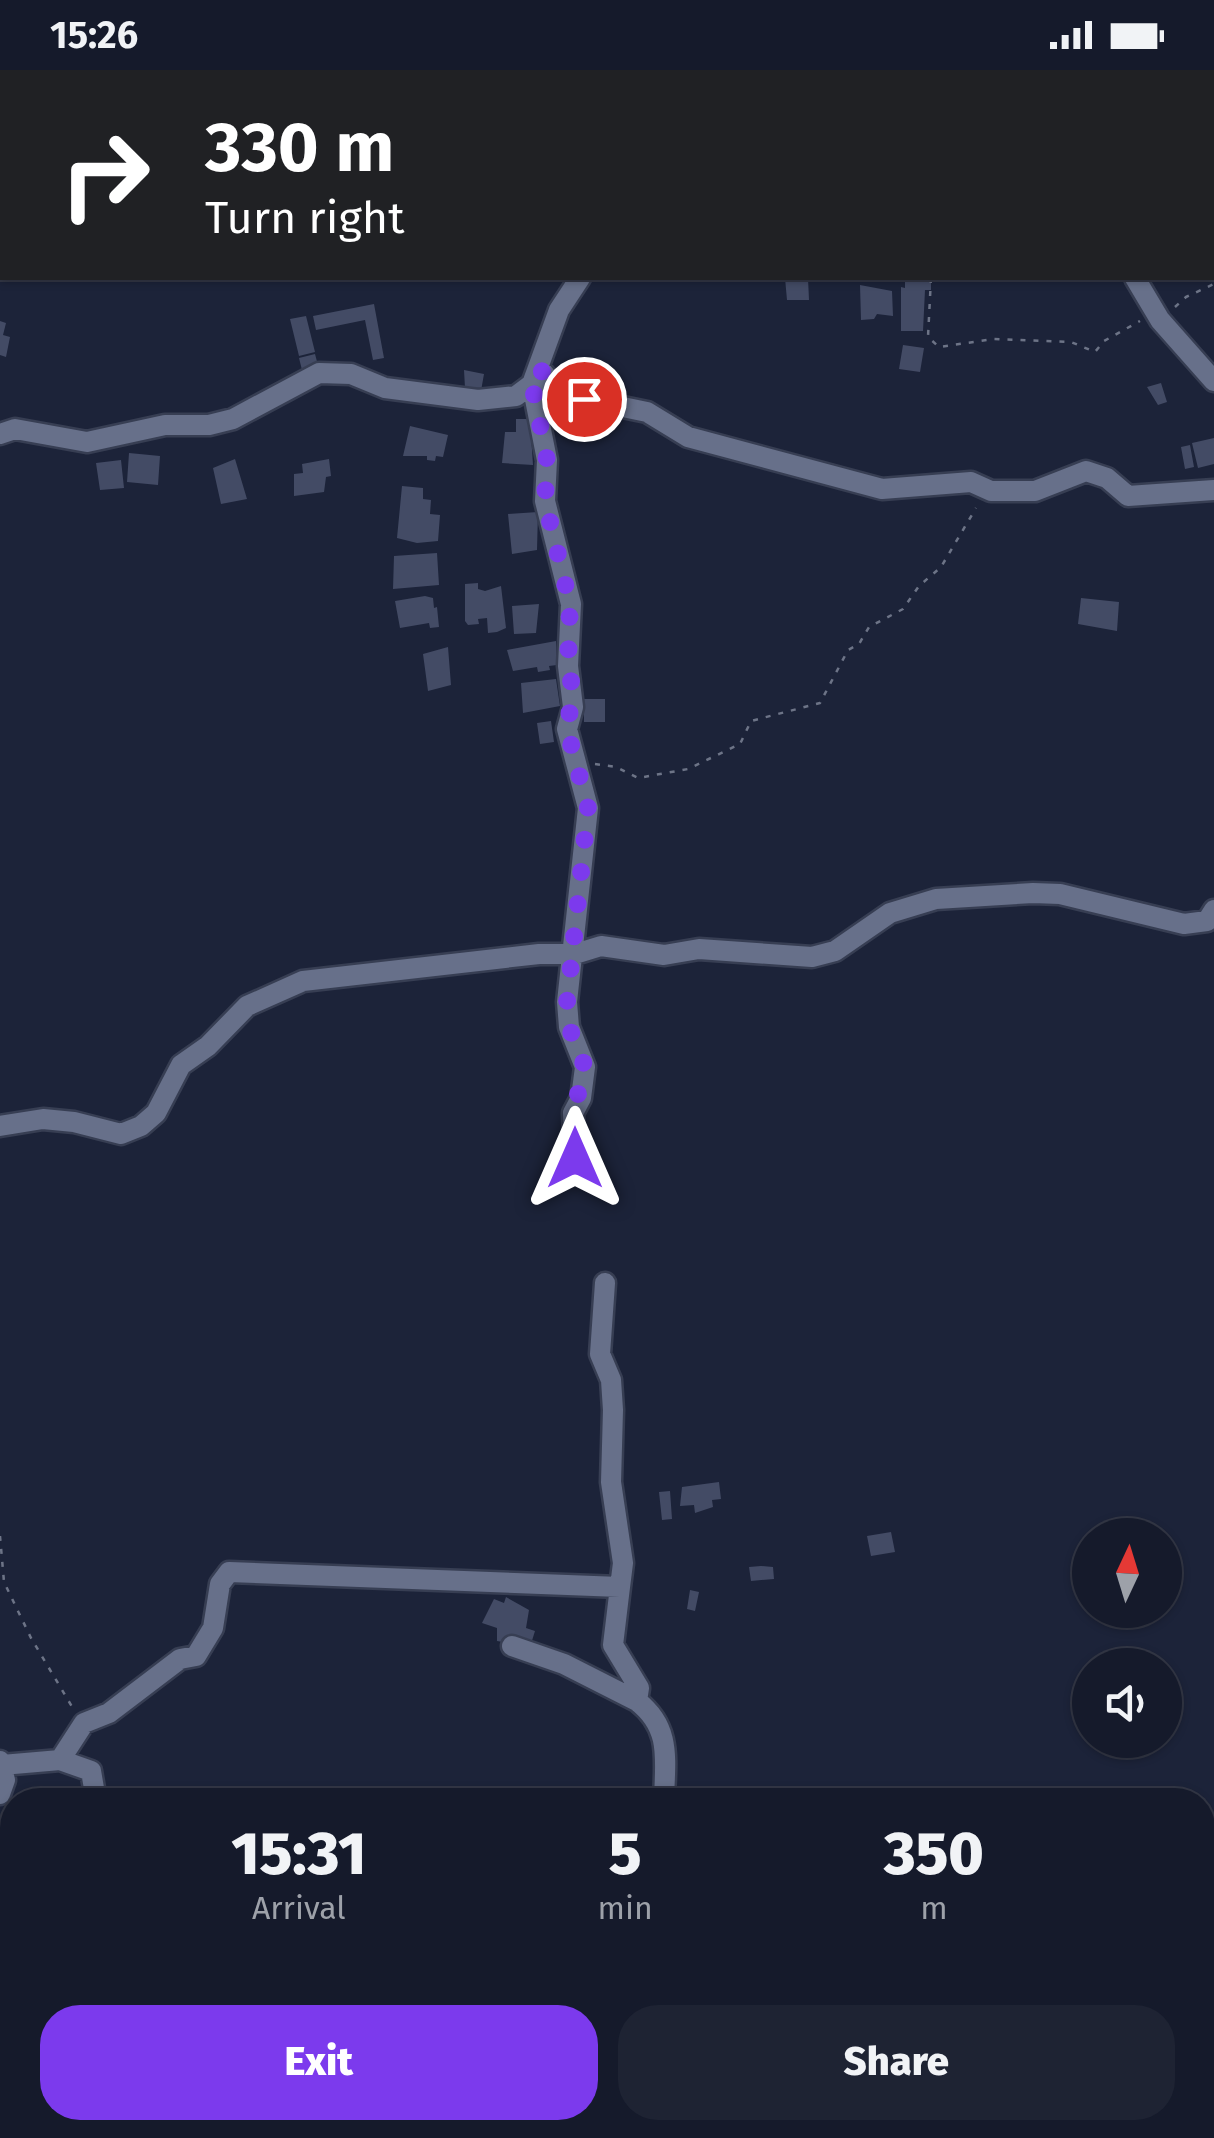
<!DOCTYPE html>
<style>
:root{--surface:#151a2b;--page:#1e2333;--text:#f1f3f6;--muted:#9da1a9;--line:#343847;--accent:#7c3aed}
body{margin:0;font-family:"Fira Sans",sans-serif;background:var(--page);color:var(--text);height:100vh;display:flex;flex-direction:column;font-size:38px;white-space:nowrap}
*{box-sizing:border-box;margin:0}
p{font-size:32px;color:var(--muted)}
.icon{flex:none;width:55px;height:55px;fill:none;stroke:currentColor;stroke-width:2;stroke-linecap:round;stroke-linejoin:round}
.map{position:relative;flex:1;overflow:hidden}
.drawer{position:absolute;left:0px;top:1718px;width:1215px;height:352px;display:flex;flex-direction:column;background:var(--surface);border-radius:40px 40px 0 0;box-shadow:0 2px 8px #0004,0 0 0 2px var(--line)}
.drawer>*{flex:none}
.guide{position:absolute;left:0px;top:0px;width:1215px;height:210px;box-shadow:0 2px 8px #0004,0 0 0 2px var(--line);background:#202124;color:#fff;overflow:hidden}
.needle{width:65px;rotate:4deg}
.fabs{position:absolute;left:1072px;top:1448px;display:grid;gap:20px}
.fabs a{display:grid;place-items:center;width:110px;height:110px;border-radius:50%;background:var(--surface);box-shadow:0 2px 8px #0004,0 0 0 2px var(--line);font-size:50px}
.pin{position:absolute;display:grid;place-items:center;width:85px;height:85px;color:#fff;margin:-42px;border:5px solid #fff;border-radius:50%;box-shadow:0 2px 10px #0007}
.me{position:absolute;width:110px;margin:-55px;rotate:0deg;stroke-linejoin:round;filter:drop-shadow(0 0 8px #0008)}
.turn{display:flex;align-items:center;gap:35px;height:210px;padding:0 40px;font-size:45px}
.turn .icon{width:130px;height:130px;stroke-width:2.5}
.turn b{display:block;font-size:70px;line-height:85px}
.eta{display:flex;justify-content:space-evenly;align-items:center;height:170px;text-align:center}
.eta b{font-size:60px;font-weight:800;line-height:70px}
.primary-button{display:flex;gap:20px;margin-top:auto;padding:20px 40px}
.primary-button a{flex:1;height:115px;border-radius:40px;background:var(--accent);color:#fff;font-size:40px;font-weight:800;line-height:115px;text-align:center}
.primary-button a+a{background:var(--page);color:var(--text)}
.status{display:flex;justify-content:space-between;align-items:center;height:70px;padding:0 50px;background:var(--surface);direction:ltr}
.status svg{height:28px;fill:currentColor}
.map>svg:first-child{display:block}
</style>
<div class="status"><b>15:26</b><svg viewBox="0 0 49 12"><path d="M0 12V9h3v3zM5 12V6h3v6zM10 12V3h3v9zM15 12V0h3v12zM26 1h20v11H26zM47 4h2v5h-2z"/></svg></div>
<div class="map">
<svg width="1214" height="2068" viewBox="0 0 1214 2068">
<rect width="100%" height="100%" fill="#1c2339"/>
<!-- building -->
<path fill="#434b65" d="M785,208h23l1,22h-22z
M905,208l26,1v11h-6l-2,41h-22v-44l4,1z
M860,215l32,6 1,25 -16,-2 -3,5 -13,1z
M374,234l10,54 -11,2 -8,-40 -49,10 -3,-14z
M306,246l9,36 -16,4 -9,-37z
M0,251l6,2 -3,12 7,2 -4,20 -6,-2z
M903,275l21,3 -4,24 -21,-3z
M315,284l4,15 -16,5 -4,-16z
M464,300l20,4 -3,17 -16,-3z
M1161,313l6,19 -9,3 -11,-18z
M516,349h14l3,46 -31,-2 3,-31h11z
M410,356l38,9 -5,22 -7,-1 -1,5 -8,-1v-4h-24z
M1214,368v26l-16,4 -6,-25z
M1190,375l4,22 -9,2 -4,-22z
M129,383l31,3 -2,29 -31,-3z
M235,389l12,40 -26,5 -8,-36z
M329,389l2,17 -5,1 -2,15 -30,4v-22l9,-1 -1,-9z
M121,390l3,28 -24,2 -4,-27z
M402,416l21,2v11l8,1 -1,14 10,1 -2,26 -21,2 -20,-5z
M538,442l-1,38 -25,4 -4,-40z
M437,483l2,32 -46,4 1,-33z
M478,513v6l7,2 16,-5 5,42 -9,4 -9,1 -1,-15 -9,1 1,5 -11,1 -3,-4v-37z
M425,526l8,2 1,10 3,-1 2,20 -9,1 -1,-5 -29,5 -5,-27z
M1081,528l38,4 -2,29 -39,-7z
M539,534l-3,29 -22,1 -2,-28z
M556,571l1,24 -8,1 1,4 -12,2 -1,-5 -24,4 -6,-21z
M448,577l3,38 -23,6 -5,-37z
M556,609l4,27 -37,7 -2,-30z
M584,629h21v23h-21z
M551,651l3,21 -14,2 -3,-21z
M719,1412l2,17 -9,1 1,7 -18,6 -1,-8 -14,1 2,-19z
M670,1421l2,28 -10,1 -3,-28z
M891,1462l4,20 -24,4 -4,-20z
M761,1496l12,1 1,12 -23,2 -2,-14z
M690,1520l9,2 -4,19 -8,-2z
M506,1527l23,13 -3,18 9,3 -5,16 -33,-6v-13l-15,-5 12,-24 10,4z"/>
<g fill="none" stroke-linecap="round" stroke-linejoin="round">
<defs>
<path id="street" d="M846,2v-2
M905,2l2,-2
M1135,208l25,42 54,61
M539,298l13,15 32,16 63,13 41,25 194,52 89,-7 20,9h44l51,-20 21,7 21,18 86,-6
M532,314l15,76 -2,41 26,103 -3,62 5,41 -6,22 21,79 -21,194 2,25 16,40 -4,31 -8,15 2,45
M0,364l15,-5 72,13 78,-17h44l24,-6 86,-46 32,1 34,14 93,12 38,-4 16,-12 27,-74 21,-32
M0,1056l43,-7 31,3 47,12 20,-8 15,-13 25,-48 27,-19 39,-40 56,-25 236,-27h36l26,-8 63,9 35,-6 113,8 23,-6 55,-38 46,-14 97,-6 27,1 124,30 23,-3 7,-11
M605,1213l-5,71 11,26 2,30 -2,72 12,81 -3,24
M637,1631c35,27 28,59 27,99
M60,1690l24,-37 25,-10 71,-54 16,-3 17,-28 7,-44 9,-12 391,15 -7,58 26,43 -2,13 -73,-37 -52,-18
M0,1691l5,19 -5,14
M2,1695l58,-5 31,11 5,29
M246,2058l4,10
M696,2058l9,10"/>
</defs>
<!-- street casing -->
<use href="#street" stroke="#373e53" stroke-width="25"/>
<!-- path -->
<path stroke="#6d7487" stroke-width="2.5" stroke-dasharray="5 8" stroke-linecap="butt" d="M66,2l2,-2
M0,56l2,-2
M931,208l-3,59 11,10 55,-8 77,3 24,10 9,-11 36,-20
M1175,237l11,-10 28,-13
M595,694l21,3 22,11 50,-9 52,-25 11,-23 69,-18 28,-53 11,-6 10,-17 34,-18 16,-23 22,-19 35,-59
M0,1466l4,46 27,56 43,72
M532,2068l9,-10"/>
<!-- street -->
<use href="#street" stroke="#67708a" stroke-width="20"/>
</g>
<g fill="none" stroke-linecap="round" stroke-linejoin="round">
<!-- route -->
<path stroke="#7c3aed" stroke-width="18" stroke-dasharray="0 32.4" d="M575,1088l-2,-45 12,-46 -16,-40 -2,-25 21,-194 -21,-79 6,-38 -5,-25 2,-62 -25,-103 2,-41 -15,-76 7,-16 13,15 32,16"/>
</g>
</svg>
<div class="fabs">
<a><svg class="needle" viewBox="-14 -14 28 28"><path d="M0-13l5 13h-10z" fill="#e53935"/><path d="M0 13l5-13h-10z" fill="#9da1a9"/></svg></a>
<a><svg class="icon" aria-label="sound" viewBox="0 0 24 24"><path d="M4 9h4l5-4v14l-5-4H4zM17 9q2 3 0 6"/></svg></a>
</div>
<div class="pin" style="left:584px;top:329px;background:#d93025"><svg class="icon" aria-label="arrive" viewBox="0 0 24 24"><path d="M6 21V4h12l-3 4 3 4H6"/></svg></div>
<svg class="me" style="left:575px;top:1088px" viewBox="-20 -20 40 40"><path d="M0-17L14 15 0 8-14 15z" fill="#7c3aed" stroke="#fff" stroke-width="4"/></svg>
<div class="guide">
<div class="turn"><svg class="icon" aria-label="right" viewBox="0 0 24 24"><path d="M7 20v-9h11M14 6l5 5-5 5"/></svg><div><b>330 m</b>Turn right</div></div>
</div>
<section class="drawer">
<div class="eta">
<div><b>15:31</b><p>Arrival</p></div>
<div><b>5</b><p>min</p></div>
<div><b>350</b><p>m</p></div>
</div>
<div class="primary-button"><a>Exit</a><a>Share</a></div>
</section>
</div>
